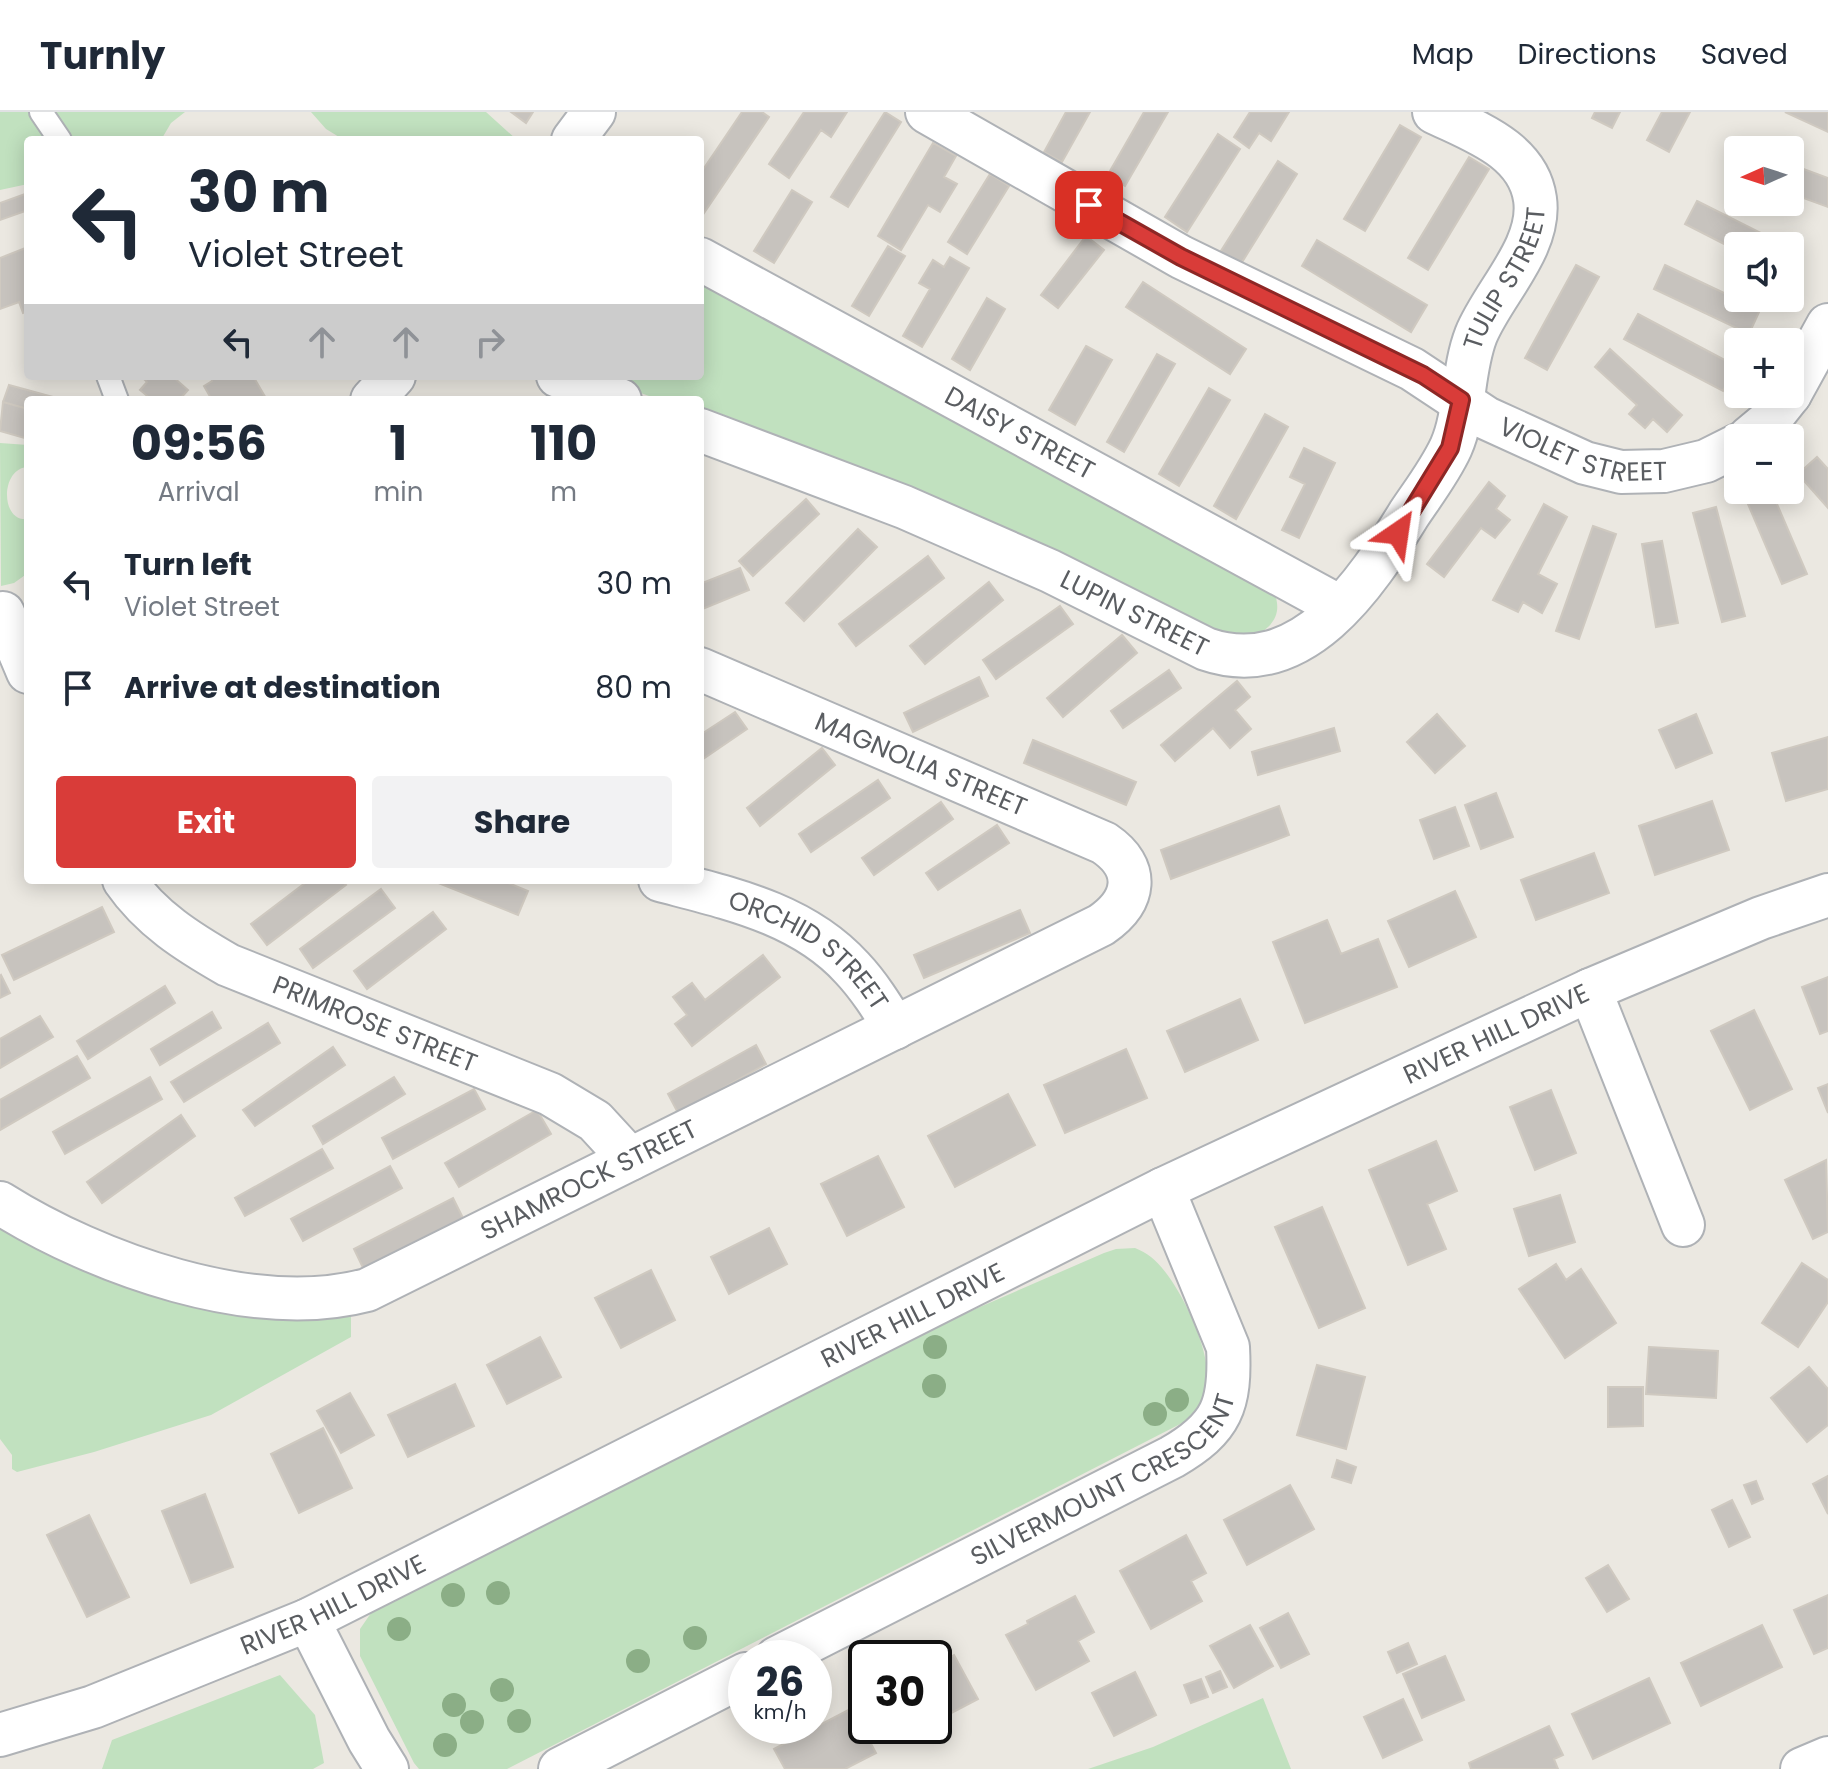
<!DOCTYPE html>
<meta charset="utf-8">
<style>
:root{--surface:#fff;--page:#f2f2f3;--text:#1f2937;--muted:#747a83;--line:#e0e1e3;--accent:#d93c39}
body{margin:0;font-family:Poppins,sans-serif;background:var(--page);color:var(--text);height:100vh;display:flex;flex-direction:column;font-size:30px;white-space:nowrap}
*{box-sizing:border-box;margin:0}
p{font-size:26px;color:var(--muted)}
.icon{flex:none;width:44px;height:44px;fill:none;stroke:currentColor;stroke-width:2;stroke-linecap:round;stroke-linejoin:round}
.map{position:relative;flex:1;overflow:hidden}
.panel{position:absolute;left:24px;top:284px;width:680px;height:488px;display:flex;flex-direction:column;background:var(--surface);border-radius:8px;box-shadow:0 4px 20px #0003}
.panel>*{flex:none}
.top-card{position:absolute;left:24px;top:24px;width:680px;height:244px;border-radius:8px;box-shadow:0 4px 20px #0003;background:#fff;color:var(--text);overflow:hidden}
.needle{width:52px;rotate:267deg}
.controls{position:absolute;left:1724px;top:24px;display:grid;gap:16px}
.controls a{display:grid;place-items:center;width:80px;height:80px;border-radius:8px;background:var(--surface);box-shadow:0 4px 20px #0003;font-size:40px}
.speed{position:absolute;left:728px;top:1528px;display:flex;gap:16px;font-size:40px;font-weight:700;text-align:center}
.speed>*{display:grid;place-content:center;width:104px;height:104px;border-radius:50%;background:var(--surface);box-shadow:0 4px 20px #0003;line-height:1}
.speed small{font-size:20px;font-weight:400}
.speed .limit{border:4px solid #111;border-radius:12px;background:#fff;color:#111}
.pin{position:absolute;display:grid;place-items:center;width:68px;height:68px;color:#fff;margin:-34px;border-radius:16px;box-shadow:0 4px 12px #0006}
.me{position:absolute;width:88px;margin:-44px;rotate:32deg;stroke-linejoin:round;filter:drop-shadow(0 0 6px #0008)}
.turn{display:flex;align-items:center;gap:28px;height:168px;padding:0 32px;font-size:36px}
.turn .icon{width:104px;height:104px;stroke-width:2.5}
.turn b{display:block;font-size:56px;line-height:68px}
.lanes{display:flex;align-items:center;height:76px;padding:0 32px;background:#0003;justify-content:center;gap:40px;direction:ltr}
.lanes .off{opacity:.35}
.eta{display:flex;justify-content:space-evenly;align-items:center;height:136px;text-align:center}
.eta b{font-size:48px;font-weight:700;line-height:56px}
.action{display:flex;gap:16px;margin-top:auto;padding:16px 32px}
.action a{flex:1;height:92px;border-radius:8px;background:var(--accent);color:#fff;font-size:32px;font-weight:700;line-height:92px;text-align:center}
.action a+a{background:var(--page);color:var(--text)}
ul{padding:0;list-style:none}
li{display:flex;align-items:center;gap:24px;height:104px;padding:0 32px}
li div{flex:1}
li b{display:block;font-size:30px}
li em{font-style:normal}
header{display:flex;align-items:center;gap:48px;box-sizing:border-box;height:112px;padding:0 40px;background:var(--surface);border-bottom:2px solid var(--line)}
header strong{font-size:38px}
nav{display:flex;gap:44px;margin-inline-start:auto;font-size:28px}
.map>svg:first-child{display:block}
</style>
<header>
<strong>Turnly</strong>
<nav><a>Map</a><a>Directions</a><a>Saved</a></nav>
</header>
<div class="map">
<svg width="1828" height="1657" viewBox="0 0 1828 1657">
<rect width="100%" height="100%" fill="#ebe8e1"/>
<!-- green -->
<path fill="#c1e1bf" d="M0,0h185l-14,11 -10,17h-133v44l-28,6z
M311,0h175l31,28h-173l-18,-11z
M700,168l574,312c12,29 -11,43 -35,48l-539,-225v-15h-40l-66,-24h106z
M0,331l28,2v22c-28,1 -28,56 0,52v54l-14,10 -13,3z
M0,1113c92,49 189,96 296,95 18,0 37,-4 55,-7v24l-140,78 -117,37 -77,20 -5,-3v-14l-12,-16z
M1135,1136c5,2 11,5 16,9 26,20 61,93 56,127 -2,15 -11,26 -21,37l-679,348h-88l-5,-6 -54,-107v-27l11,-16 496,-257 237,-103 12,-4z
M280,1563l35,40 9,48 -11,6h-211l10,-29z
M1263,1586l28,71h-203l65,-22z"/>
<!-- building -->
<path fill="#c7c3be" stroke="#cfc9c0" stroke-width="2" d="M511,0h22l-7,11z
M742,0h20l7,5 -69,102v-45z
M804,0h43l-16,25 -10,-7 -32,48 -20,-14z
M885,0l16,10 -53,85 -17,-10z
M1066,0h24l-28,50 -18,-10z
M1144,0h24l-43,74 -18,-10z
M1250,0h39l-18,29 -12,-8 -10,15 -15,-11z
M1595,0h25l-8,16 -20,-10z
M1662,0h28l-21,40 -22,-12z
M1785,0h43v20z
M1400,13l21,12 -56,94 -21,-12z
M1218,22l22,15 -53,83 -22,-15z
M933,31l23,13 -12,21 13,7 -17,28 -12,-7 -27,45 -23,-14z
M1737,33l14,5h-13v24l-10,-3z
M1469,45l20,12 -61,101 -20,-12z
M1278,49l19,13 -58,93 -20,-13z
M1790,52l38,14v29l-38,-14z
M990,62l19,12 -42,68 -19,-12z
M792,78l20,12 -38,61 -20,-12z
M28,81v17l-28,10v-17z
M1697,89l90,45h-49v5l-53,-27z
M1086,124l18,14 -46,58 -17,-13z
M1317,128l110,65 -16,27 -109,-66z
M888,134l17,10 -36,60 -17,-10z
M28,135v64l-5,2 -4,-11 -19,7v-51z
M950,145l19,11 -47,79 -19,-11 27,-47 -11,-6 14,-23 11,7z
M1576,153l23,12 -52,93 -22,-12z
M1665,153l95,45 -11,24 -95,-45z
M1143,170l103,67 -16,25 -104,-67z
M987,186l18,11 -35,61 -18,-11z
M1638,202l98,52 -13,25 -99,-52z
M1086,234l26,14 -37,65 -26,-15z
M1610,237l72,66 -15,17 -14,-13 -8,9 -16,-14 8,-9 -42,-38z
M1157,242l18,10 -51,88 -17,-10z
M141,264h31l16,14 -9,10h-27l-12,-10 7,-8z
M210,264h43l14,24h-55l-8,-14 8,-5z
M9,273l55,15h-36v9l-25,-7z
M1209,276l21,12 -51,86 -20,-12z
M3,290l25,7v30l-28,-8z
M1265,302l23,13 -52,92 -22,-13z
M1304,336l31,15 -36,75 -17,-8 23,-46 -15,-7z
M1817,345l11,12v39l-30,-34z
M1489,370l16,14 -9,13 14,11 -15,18 -14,-10 -37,49 -17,-13z
M1742,378h29l36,84 -25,10z
M806,387l13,15 -66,62 -14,-15z
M1544,392l23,13 -29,57 19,10 -15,29 -19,-11 -5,10 -25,-12z
M1716,395l29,109 -23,6 -29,-109z
M1593,414l23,8 -37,105 -23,-8z
M858,417l19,18 -73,74 -18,-18z
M1662,429l16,82 -22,4 -14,-83z
M928,444l16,22 -88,68 -17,-22z
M740,456l9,22 -49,20v-26z
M989,470l14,18 -78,64 -15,-18z
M1060,494l13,18 -77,55 -13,-19z
M1122,523l15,18 -74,64 -16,-19z
M1169,558l12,18 -58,40 -12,-17z
M979,565l9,19 -75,36 -9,-19z
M1237,569l13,16 -15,13 16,19 -21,19 -17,-20 -38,33 -14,-16z
M735,600l12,17 -47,32v-26z
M1437,602l28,32 -30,27 -28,-31z
M1696,602l16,39 -36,15 -17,-38z
M1334,616l6,23 -82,24 -6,-23z
M1828,625v52l-42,12 -14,-48z
M1033,628l103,42 -10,23 -102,-42z
M822,636l13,17 -75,61 -13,-18z
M878,668l12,18 -79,54 -12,-18z
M1496,681l17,44 -32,12 -16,-44z
M1712,689l17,49 -74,25 -16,-49z
M941,690l12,17 -79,56 -12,-17z
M1279,694l10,29 -118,44 -10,-29z
M1455,695l14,39 -35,13 -14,-39z
M997,713l12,18 -71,47 -12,-17z
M1594,741l15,40 -73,27 -15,-40z
M309,768h32l5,5 -79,60 -16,-21z
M431,768h70l27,11 -10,24z
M381,777l14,19 -82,60 -13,-19z
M1455,779l21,46 -67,30 -21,-46z
M102,795l12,25 -100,48 -12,-25z
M1020,798l10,23 -106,45 -10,-23z
M433,800l13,17 -79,60 -13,-18z
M1327,808l14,34 37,-15 19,48 -92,36 -32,-81z
M763,843l17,22 -88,69 -17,-22 12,-9 -14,-18 19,-14 13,17z
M1,863l9,18 -10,5v-22z
M1828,865v54l-8,3 -18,-47z
M165,874l10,17 -87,56 -11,-18z
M1240,887l18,41 -73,32 -18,-41z
M1754,898l38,79 -42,21 -39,-79z
M212,900l9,16 -61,37 -9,-16z
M40,904l13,21 -53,31v-29z
M268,911l12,20 -96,59 -13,-20z
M756,933l10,19 -88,49 -10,-19z
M333,935l12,18 -90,61 -12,-16z
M1126,937l21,49 -82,35 -21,-48z
M77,944l13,22 -90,52v-30z
M150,965l12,22 -97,55 -12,-22z
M394,965l11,17 -82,50 -10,-18z
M1828,972v29l-10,-25z
M474,977l11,20 -92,50 -11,-21z
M1551,978l25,63 -41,17 -25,-63z
M1008,982l27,51 -80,42 -27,-51z
M537,998l14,24 -92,53 -14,-24z
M181,1003l14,21 -93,67 -15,-21z
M1436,1029l21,50 -30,13 19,45 -38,16 -39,-95z
M322,1037l11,19 -88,48 -10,-18z
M878,1044l26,51 -57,29 -26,-52z
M1826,1048l2,72 -15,7 -28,-59z
M390,1054l12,22 -99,53 -12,-22z
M1560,1083l15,47 -46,14 -15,-47z
M453,1086l11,22 -100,50 -10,-21z
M1322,1095l43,101 -46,20 -44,-101z
M769,1116l18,36 -58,30 -18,-37z
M1802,1151l26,17v22l-30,45 -36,-24z
M1556,1152l10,16 15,-11 35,54 -51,35 -46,-69z
M651,1158l24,50 -54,28 -26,-50z
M540,1225l21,40 -54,27 -20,-39z
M1649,1235l69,4 -2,47 -70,-4z
M1317,1253l48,12 -19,72 -49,-14z
M1809,1255l19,22v36l-21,17 -36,-44z
M455,1272l19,42 -66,31 -20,-42z
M1608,1275h35v39l-35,1z
M350,1281l24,42 -33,18 -24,-42z
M323,1316l29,60 -53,25 -28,-59z
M1337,1348l19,7 -5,16 -19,-6z
M1828,1364v38l-15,-30z
M1756,1369l7,18 -11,5 -8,-19z
M1290,1373l24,44 -67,36 -23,-45z
M205,1382l28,73 -42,16 -29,-72z
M1732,1388l18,37 -21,10 -17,-37z
M89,1403l40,82 -42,20 -40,-82z
M1186,1423l20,38 -15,8 11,20 -51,28 -31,-58z
M1608,1453l21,34 -22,13 -21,-34z
M1828,1483v53l-14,6 -20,-44z
M1075,1484l19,36 -16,9 11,20 -53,29 -30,-55 22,-11 -1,-3z
M1288,1501l21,41 -28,14 -21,-40z
M1250,1513l23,41 -39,22 -24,-42z
M1762,1513l20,42 -81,39 -20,-43z
M1408,1531l9,21 -20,9 -9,-21z
M954,1543l24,44 -44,23v-56z
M1445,1544l19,44 -42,18 -19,-44z
M1220,1559l7,16 -14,6 -7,-16z
M1135,1560l21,43 -42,21 -22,-43z
M1649,1566l21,45 -77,36 -21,-45z
M1201,1567l7,18 -17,6 -7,-18z
M1403,1587l19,41 -39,18 -19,-41z
M852,1596l24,45 -31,16h-60l-11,-20z
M1549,1614l14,29 -9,4 4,10h-87l-2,-6z"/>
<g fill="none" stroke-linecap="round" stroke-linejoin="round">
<defs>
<path id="service" d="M41,0l19,28
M108,264l9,24"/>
<g id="minor">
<path id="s1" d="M927,0l254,145 231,112 74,49 99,45 36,9 43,-1 42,-10 32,-16"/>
<path d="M573,28l21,-28"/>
<path id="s2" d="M700,147l640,348"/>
<path d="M558,264l62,24"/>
<path d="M1790,282l38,-69"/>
<path d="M372,288l22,-24"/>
<path id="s3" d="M700,318l204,77 146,64 156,78c96,33 160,-65 203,-135 14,-21 31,-43 42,-67 15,-34 11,-76 25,-112 17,-42 66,-88 59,-136 -7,-50 -62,-68 -101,-87"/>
<path d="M1749,326l18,-15 23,-29"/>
<path d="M3,501l25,59"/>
<path id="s4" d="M124,768c27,39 64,62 104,85l322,129 45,27 35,38"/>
<path id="s5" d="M660,768c68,18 142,33 192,88 17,18 30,39 43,60"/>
<path d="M1590,878l93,235"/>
<path id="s6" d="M0,1091c97,61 253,117 367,87l734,-365c35,-24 40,-57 3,-82l-404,-174"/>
<path d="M308,1508l61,120 18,29"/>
<path id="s7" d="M777,1546l395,-201c50,-29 59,-52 56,-110l-65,-158"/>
<path id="s8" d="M0,1623l93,-28 215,-87 855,-431 427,-199 171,-72 67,-23"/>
<path d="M560,1657l186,-95"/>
<path d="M1802,1657l26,-11"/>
</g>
</defs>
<!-- service casing -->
<use href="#service" stroke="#afb2b6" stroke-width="26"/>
<!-- minor casing -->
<use href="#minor" stroke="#afb2b6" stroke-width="46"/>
<!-- service -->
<use href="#service" stroke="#fff" stroke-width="22"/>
<!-- minor -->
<use href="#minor" stroke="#fff" stroke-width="42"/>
</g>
<!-- trees -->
<g fill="#8bae86">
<circle cx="935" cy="1235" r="12"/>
<circle cx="934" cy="1274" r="12"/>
<circle cx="1177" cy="1288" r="12"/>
<circle cx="1155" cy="1302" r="12"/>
<circle cx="498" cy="1481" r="12"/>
<circle cx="453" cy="1483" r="12"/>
<circle cx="399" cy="1517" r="12"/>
<circle cx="695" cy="1526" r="12"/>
<circle cx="638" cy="1549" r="12"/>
<circle cx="502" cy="1578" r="12"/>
<circle cx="454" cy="1593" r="12"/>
<circle cx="519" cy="1609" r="12"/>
<circle cx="472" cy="1610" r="12"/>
<circle cx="445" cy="1633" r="12"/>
</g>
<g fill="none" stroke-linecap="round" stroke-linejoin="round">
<defs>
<path id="route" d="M1089,93l92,52 242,118 38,25 -11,48 -52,85"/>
</defs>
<!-- route casing -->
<use href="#route" stroke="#8d2725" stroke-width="20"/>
<!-- route -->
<use href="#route" stroke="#d93c39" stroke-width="14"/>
</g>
<g text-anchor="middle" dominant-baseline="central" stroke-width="7" stroke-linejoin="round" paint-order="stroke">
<!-- street labels -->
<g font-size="26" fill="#5a5d61" stroke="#fff">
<text stroke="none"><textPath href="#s3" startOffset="1076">TULIP STREET</textPath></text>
<text stroke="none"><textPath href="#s2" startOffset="364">DAISY STREET</textPath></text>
<text stroke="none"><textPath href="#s1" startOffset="742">VIOLET STREET</textPath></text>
<text stroke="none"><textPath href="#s3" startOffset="472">LUPIN STREET</textPath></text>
<text transform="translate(921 652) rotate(23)">MAGNOLIA STREET</text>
<text stroke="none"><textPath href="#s5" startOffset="168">ORCHID STREET</textPath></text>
<text stroke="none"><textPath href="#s4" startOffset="294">PRIMROSE STREET</textPath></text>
<text stroke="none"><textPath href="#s8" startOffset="1654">RIVER HILL DRIVE</textPath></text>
<text stroke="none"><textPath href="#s6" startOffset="634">SHAMROCK STREET</textPath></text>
<text stroke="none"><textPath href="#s8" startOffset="1006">RIVER HILL DRIVE</textPath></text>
<text stroke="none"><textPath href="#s7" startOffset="374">SILVERMOUNT CRESCENT</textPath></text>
<text stroke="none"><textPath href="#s8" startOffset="358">RIVER HILL DRIVE</textPath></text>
</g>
</g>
</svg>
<div class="controls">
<a><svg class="needle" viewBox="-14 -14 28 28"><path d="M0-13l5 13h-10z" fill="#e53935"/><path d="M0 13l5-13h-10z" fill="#747a83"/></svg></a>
<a><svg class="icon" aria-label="sound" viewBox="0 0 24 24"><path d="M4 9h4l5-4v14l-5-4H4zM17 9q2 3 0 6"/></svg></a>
<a>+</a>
<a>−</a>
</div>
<div class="speed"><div>26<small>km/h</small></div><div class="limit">30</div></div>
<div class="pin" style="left:1089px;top:93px;background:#d93025"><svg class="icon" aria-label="arrive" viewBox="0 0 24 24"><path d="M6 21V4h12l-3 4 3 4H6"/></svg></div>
<svg class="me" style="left:1398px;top:421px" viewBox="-20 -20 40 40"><path d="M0-17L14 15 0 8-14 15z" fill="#d93c39" stroke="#fff" stroke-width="4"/></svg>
<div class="top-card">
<div class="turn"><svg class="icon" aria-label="left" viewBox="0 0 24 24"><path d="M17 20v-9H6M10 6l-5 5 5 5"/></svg><div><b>30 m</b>Violet Street</div></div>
<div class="lanes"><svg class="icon" aria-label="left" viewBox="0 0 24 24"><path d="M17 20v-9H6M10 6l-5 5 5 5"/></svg><svg class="icon off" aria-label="ahead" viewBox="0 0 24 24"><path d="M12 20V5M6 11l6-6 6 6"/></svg><svg class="icon off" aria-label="ahead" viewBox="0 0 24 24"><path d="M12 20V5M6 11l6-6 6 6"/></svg><svg class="icon off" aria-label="right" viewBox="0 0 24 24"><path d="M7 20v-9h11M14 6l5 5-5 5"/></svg></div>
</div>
<section class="panel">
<div class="eta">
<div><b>09:56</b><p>Arrival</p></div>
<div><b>1</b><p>min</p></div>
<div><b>110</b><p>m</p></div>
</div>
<ul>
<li><svg class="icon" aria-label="left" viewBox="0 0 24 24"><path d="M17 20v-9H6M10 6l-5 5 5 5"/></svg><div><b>Turn left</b><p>Violet Street</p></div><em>30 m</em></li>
<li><svg class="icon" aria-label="arrive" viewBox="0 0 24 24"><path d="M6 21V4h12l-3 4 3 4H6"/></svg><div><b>Arrive at destination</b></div><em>80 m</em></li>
</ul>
<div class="action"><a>Exit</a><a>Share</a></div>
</section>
</div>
